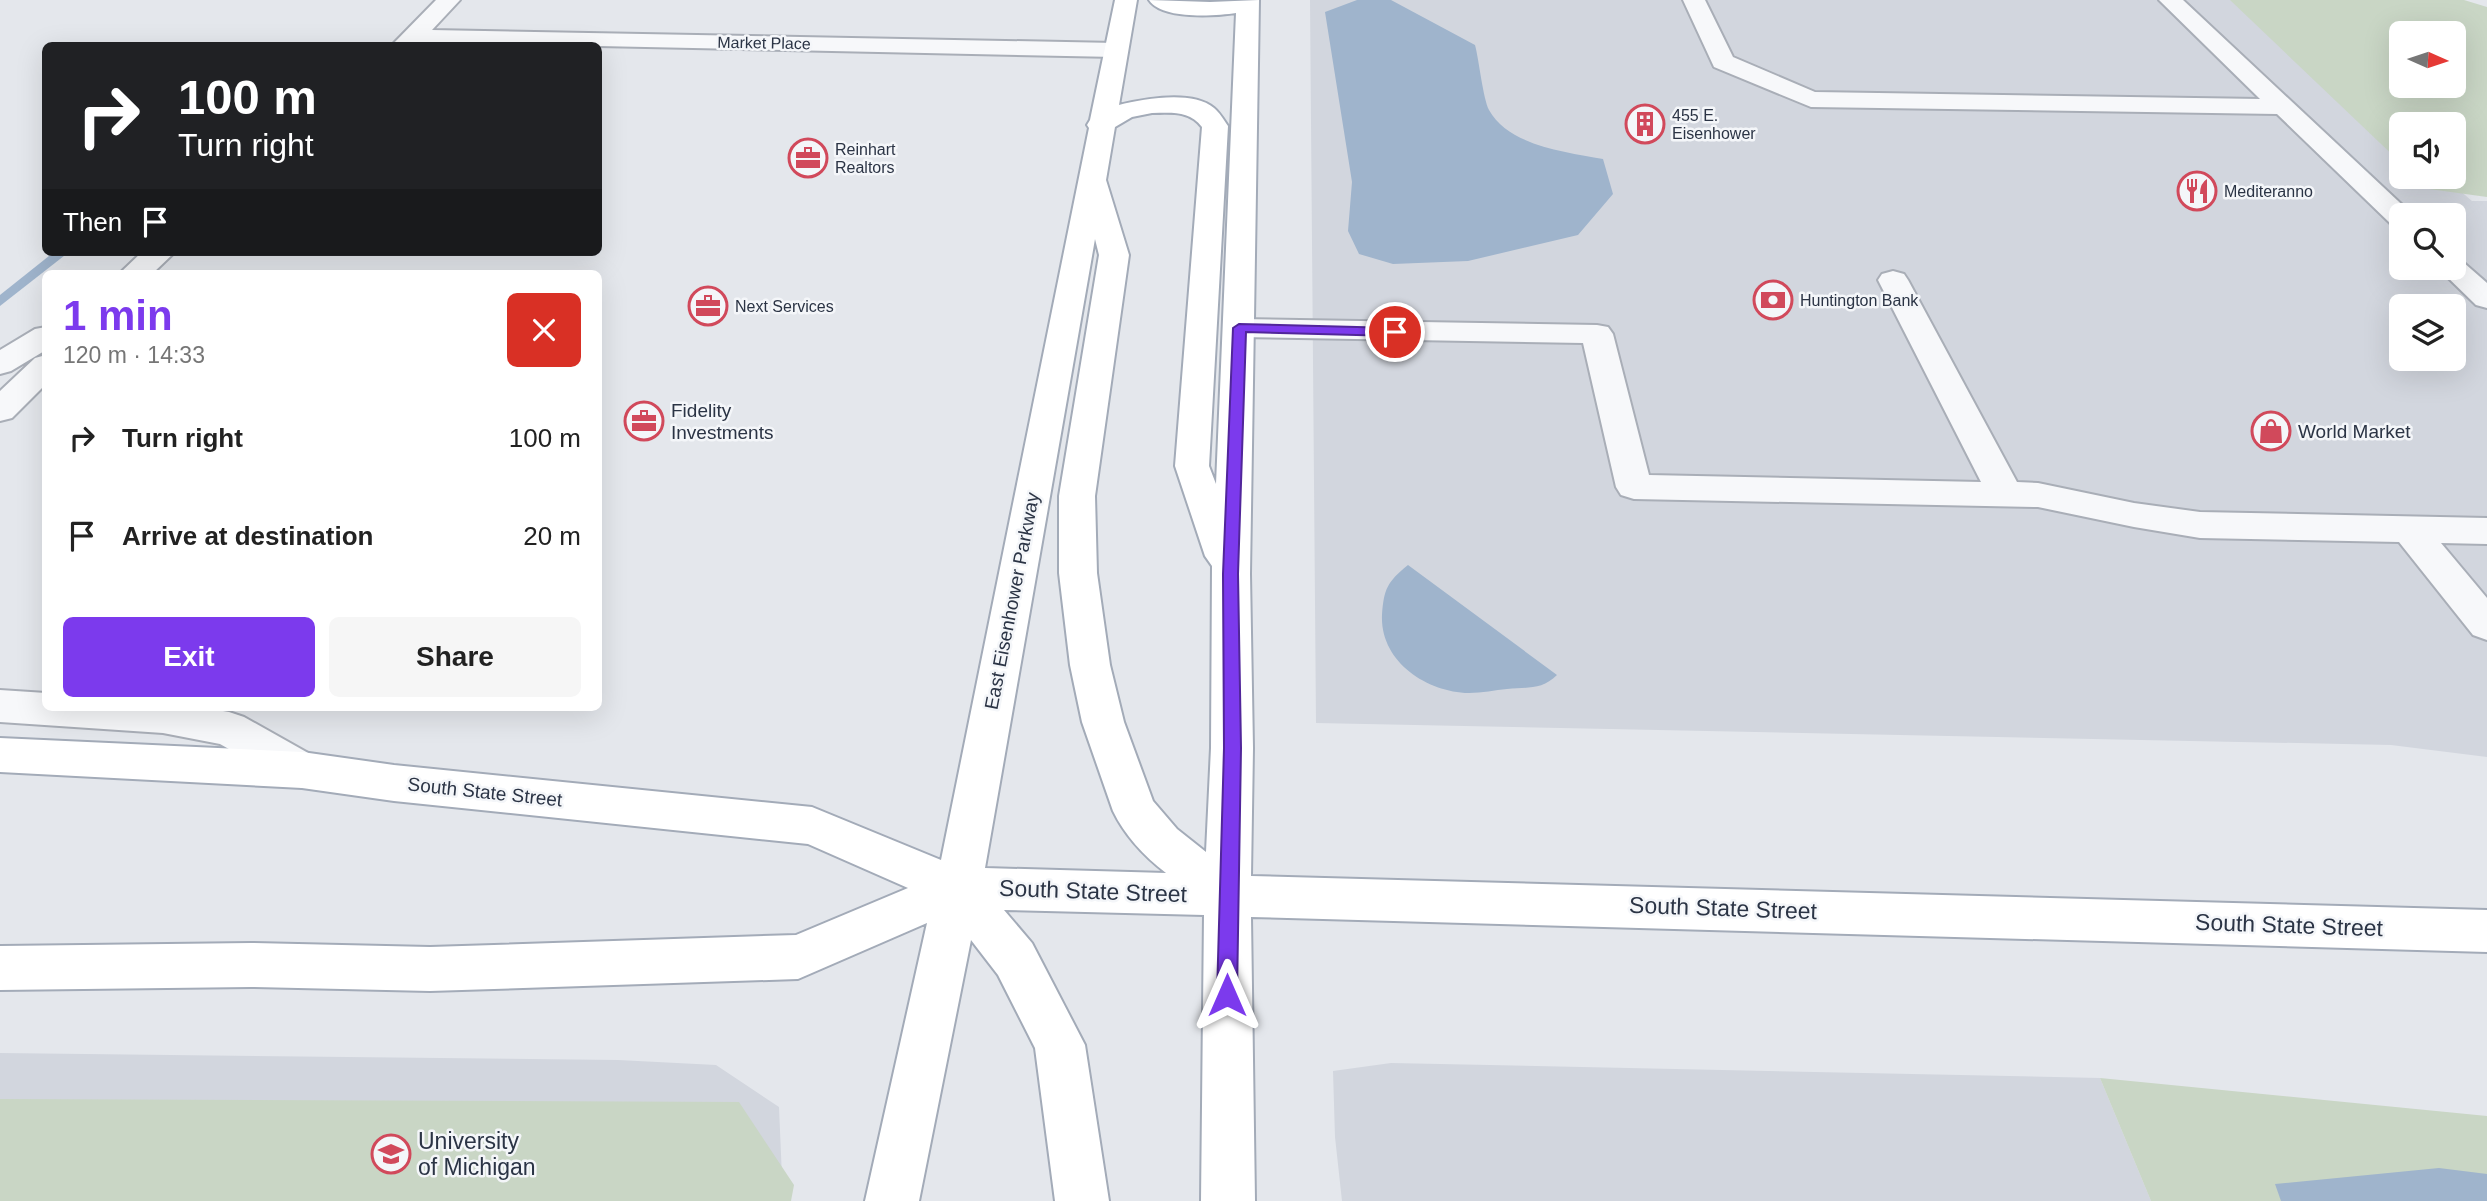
<!DOCTYPE html>
<meta charset="utf-8">
<style>
:root{--surface:#fff;--page:#f6f6f6;--text:#222;--muted:#767676;--accent:#7c3aed}
body{margin:0;font-family:Arial,sans-serif;background:var(--page);color:var(--text);height:100vh;display:flex;flex-direction:column;font-size:26px;white-space:nowrap}
*{box-sizing:border-box;margin:0}
p{font-size:23px;color:var(--muted)}
.icon{flex:none;width:38px;height:38px;fill:none;stroke:currentColor;stroke-width:2;stroke-linecap:round;stroke-linejoin:round}
.map{position:relative;flex:1;overflow:hidden}
.details{position:absolute;left:42px;top:270px;width:560px;height:441px;display:flex;flex-direction:column;background:var(--surface);border-radius:10px;box-shadow:0 7px 28px #0002}
.details>*{flex:none}
.top-card{position:absolute;left:42px;top:42px;width:560px;height:214px;border-radius:10px;box-shadow:0 7px 28px #0002;background:#202124;color:#fff;overflow:hidden}
.needle{width:46px;rotate:93deg}
.buttons{position:absolute;left:2389px;top:21px;display:grid;gap:14px}
.buttons a{display:grid;place-items:center;width:77px;height:77px;border-radius:10px;background:var(--surface);box-shadow:0 7px 28px #0002;font-size:35px}
.pin{position:absolute;display:grid;place-items:center;width:60px;height:60px;color:#fff;margin:-30px;border:4px solid #fff;border-radius:50%;box-shadow:0 2px 7px #0007}
.me{position:absolute;width:77px;margin:-38px;rotate:0deg;stroke-linejoin:round;filter:drop-shadow(0 0 5px #0008)}
.turn{display:flex;align-items:center;gap:24px;height:147px;padding:0 21px;font-size:32px}
.turn .icon{width:91px;height:91px;stroke-width:2.5}
.turn b{display:block;font-size:49px;line-height:60px}
.then{display:flex;align-items:center;height:66px;padding:0 21px;background:#0003;gap:14px;font-size:26px}
.round{display:grid;place-items:center;flex:none;width:74px;height:74px;border-radius:10px;background:var(--page)}
.overview{display:flex;align-items:center;justify-content:space-between;height:119px;padding:0 21px}
h1{font-size:42px;font-weight:800;line-height:52px;color:var(--accent)}
.action{display:flex;gap:14px;margin-top:auto;padding:14px 21px}
.action a{flex:1;height:80px;border-radius:10px;background:var(--accent);color:#fff;font-size:28px;font-weight:800;line-height:80px;text-align:center}
.action a+a{background:var(--page);color:var(--text)}
ul{padding:0;list-style:none}
li{display:flex;align-items:center;gap:21px;height:98px;padding:0 21px}
li div{flex:1}
li b{display:block;font-size:26px}
li em{font-style:normal}
.map>svg:first-child{display:block}
</style>
<div class="map">
<svg width="2487" height="1201" viewBox="0 0 2487 1201">
<rect width="100%" height="100%" fill="#e4e7ec"/>
<!-- built -->
<path fill="#d2d6de" fill-rule="evenodd" d="M1310,0h938l153,138v39h43l28,24h15v556l-96,-12 -1075,-22zM2401,215h53v53h-53zM2401,306h53v53h-53z
M0,1053l618,7 98,5 63,42 4,94h-783z
M1391,1063l709,15 51,123h-809l-7,-64 -2,-66z"/>
<!-- green -->
<path fill="#c9d6c5" fill-rule="evenodd" d="M2230,0h234l23,7v190l-58,-8 -13,-12h38v-53h-53v39zM2401,33h53v53h-53z
M2100,1078l387,38v85h-336z
M0,1099l739,3 55,83 -3,16h-791z"/>
<!-- water -->
<path fill="#9fb4cc" d="M1357,0h34l84,45c4,15 8,53 14,65 20,36 77,42 114,49l10,35 -35,41 -110,26 -75,3 -34,-10 -11,-23 4,-49 -27,-170z
M1408,565l149,110c-15,15 -29,12 -50,14 -12,1 -25,4 -38,4 -43,-1 -89,-32 -87,-78 2,-26 5,-33 26,-50z
M2439,1168l48,6v27h-206l-6,-17z"/>
<g fill="none" stroke-linecap="round" stroke-linejoin="round">
<!-- stream -->
<path fill="#9fb4cc" fill-rule="evenodd" d="M54,252h15l-69,54v-11z"/>
<defs>
<path id="minor" d="M436,0h24l-28,30 684,13 8,2 4,5 -4,5 -8,2 -518,-11h-207z
M1683,0h22l28,57 82,35 445,7 -101,-99h24l230,215h-12v11l-10,-2 -114,-110 -466,-7 -97,-40z
M142,252h33l-22,21h-33z
M2454,259l9,3 24,21v25l-11,-3 -38,-37h16z
M1893,271l11,3 4,6 109,202 21,1 96,20 66,9 287,6v26l-46,-1 46,55v42l-14,-5 -74,-93 -199,-4 -66,-11 -96,-20 -404,-8 -13,-4 -5,-8 -33,-144 -344,-6 -11,-2 -5,-7 5,-7 11,-2 358,6 11,2 5,7 36,141 332,7 -103,-202 4,-6z
M46,327v23l-35,21 -11,3v-24l35,-21z
M46,355v29l-34,34 -12,3v-30l35,-33z
M0,690l46,3v14h153l30,5 15,5 73,41 7,12 -7,12 -15,6 -15,-6 -67,-38 -57,-11 -163,-11z"/>
<path id="major" d="M1115,0h22l-18,105c25,-6 73,-15 95,3 5,4 10,12 14,18l-19,340 7,18 20,-471c-21,3 -74,7 -87,-13l61,2 49,-2 -9,574 3,174 -2,128 1236,34v42l-1236,-35 4,284h-54l3,-286 -200,-5 28,33 53,102 24,156h-54l-20,-153 -37,-73 -27,-35 -52,261h-54l62,-278 -129,56 -368,12 -179,-4 -251,3v-44l251,-3 179,4 366,-12 112,-47 -100,-44 -414,-43 -92,-13 -302,-16v-34l302,14 92,13 418,42 129,53 148,-732 -2,-3 3,-5zM1152,113c19,0 37,-3 50,14l-27,339 30,90 7,10 -1,182 -5,104 -29,-23 -24,-28 -29,-79 -14,-57 -13,-92 -2,-77 34,-241 -23,-75 9,-53 17,-10zM1095,239l4,16 -40,241v77l11,92 12,57 31,89c12,25 31,45 53,62l-181,-5z"/>
</defs>
<!-- minor casing -->
<use href="#minor" stroke="#a9aeb7" stroke-width="4"/>
<!-- major casing -->
<use href="#major" stroke="#a3abb8" stroke-width="4"/>
<!-- minor -->
<use href="#minor" fill="#f7f8fa" fill-rule="evenodd"/>
<!-- major -->
<use href="#major" fill="#fff" fill-rule="evenodd"/>
</g>
<!-- route -->
<path fill="#7c3aed" stroke="#51269a" stroke-width="2" d="M1239,324l156,4 7,4 -7,4 -149,-4 -8,242 3,174 -4,247 -3,7 -7,2 -7,-2 -3,-7 7,-247 -1,-174 10,-246z"/>
<!-- icons -->
<defs>
<symbol id="building-ring" viewBox="-11 -11 22 22"><circle r="9.5" fill="#f4f6f9" stroke="#d1495b" stroke-width="1.5"/><path d="M-4-6H4V6H1V3H-1V6H-4ZM-2.5-4.3h1.7v1.8h-1.7ZM.8-4.3h1.7v1.8H.8ZM-2.5-1h1.7V.8h-1.7ZM.8-1h1.7V.8H.8Z" fill="#d1495b"/></symbol>
<symbol id="office-ring" viewBox="-11 -11 22 22"><circle r="9.5" fill="#f4f6f9" stroke="#d1495b" stroke-width="1.5"/><path d="M-6-3h4V-5.5h4V-3h4V5H-6ZM-1-4.5V-3h2v-1.5ZM-6 0V1H6V0Z" fill="#d1495b"/></symbol>
<symbol id="restaurant-ring" viewBox="-11 -11 22 22"><circle r="9.5" fill="#f4f6f9" stroke="#d1495b" stroke-width="1.5"/><path d="M-5-6h1v4h1v-4h1v4h1v-4h1v5L-1.5 .5V6h-2V.5L-5-1ZM5-6V6H3V1.5H1.5Q1.5-4 5-6Z" fill="#d1495b"/></symbol>
<symbol id="bank-ring" viewBox="-11 -11 22 22"><circle r="9.5" fill="#f4f6f9" stroke="#d1495b" stroke-width="1.5"/><path d="M-6-4H6V4H-6ZM0-2.3a2.3 2.3 0 1 0 0 4.6a2.3 2.3 0 1 0 0-4.6Z" fill="#d1495b"/></symbol>
<symbol id="shop-ring" viewBox="-11 -11 22 22"><circle r="9.5" fill="#f4f6f9" stroke="#d1495b" stroke-width="1.5"/><path d="M-5-2.5h2.3a2.7 3.5 0 0 1 5.4 0H5L5.5 6h-11ZM-1.5-2.5h3a1.5 2.3 0 0 0-3 0Z" fill="#d1495b"/></symbol>
<symbol id="university-ring" viewBox="-11 -11 22 22"><circle r="9.5" fill="#f4f6f9" stroke="#d1495b" stroke-width="1.5"/><path d="M0-5L7-2L0 1L-7-2ZM-4 1L0 2.5L4 1V4Q0 6-4 4Z" fill="#d1495b"/></symbol>
</defs>
<g fill-rule="evenodd">
<use href="#building-ring" x="1623" y="102" width="44" height="44"/>
<use href="#office-ring" x="786" y="136" width="44" height="44"/>
<use href="#restaurant-ring" x="2175" y="169" width="44" height="44"/>
<use href="#bank-ring" x="1751" y="278" width="44" height="44"/>
<use href="#office-ring" x="686" y="284" width="44" height="44"/>
<use href="#office-ring" x="622" y="399" width="44" height="44"/>
<use href="#shop-ring" x="2249" y="409" width="44" height="44"/>
<use href="#university-ring" x="369" y="1132" width="44" height="44"/>
</g>
<g text-anchor="middle" dominant-baseline="central" stroke-width="5" stroke-linejoin="round" paint-order="stroke">
<!-- far-street labels -->
<g font-size="16" fill="#2b3445" stroke="#f4f6f9">
<text transform="translate(764 43) rotate(1)">Market Place</text>
</g>
<!-- far-poi labels -->
<g font-size="16" fill="#2b3445" stroke="#f4f6f9" text-anchor="start">
<text x="1672" y="115">455 E.<tspan x="1672" dy="18">Eisenhower</tspan></text>
<text x="835" y="149">Reinhart<tspan x="835" dy="18">Realtors</tspan></text>
<text x="2224" y="191">Mediteranno</text>
<text x="1800" y="300">Huntington Bank</text>
<text x="735" y="306">Next Services</text>
</g>
<!-- poi labels -->
<g font-size="19" fill="#2b3445" stroke="#f4f6f9" text-anchor="start">
<text x="671" y="410">Fidelity<tspan x="671" dy="22">Investments</tspan></text>
<text x="2298" y="431">World Market</text>
</g>
<!-- street labels -->
<g font-size="19" fill="#2b3445" stroke="#f4f6f9">
<text transform="translate(1012 601) rotate(-79)">East Eisenhower Parkway</text>
<text transform="translate(485 792) rotate(6)">South State Street</text>
</g>
<!-- near-street labels -->
<g font-size="23" fill="#2b3445" stroke="#f4f6f9">
<text transform="translate(1093 891) rotate(2)">South State Street</text>
<text transform="translate(1723 908) rotate(2)">South State Street</text>
<text transform="translate(2289 925) rotate(2)">South State Street</text>
</g>
<!-- near-poi labels -->
<g font-size="23" fill="#2b3445" stroke="#f4f6f9" text-anchor="start">
<text x="418" y="1141">University<tspan x="418" dy="26">of Michigan</tspan></text>
</g>
</g>
</svg>
<div class="buttons">
<a><svg class="needle" viewBox="-14 -14 28 28"><path d="M0-13l5 13h-10z" fill="#e53935"/><path d="M0 13l5-13h-10z" fill="#767676"/></svg></a>
<a><svg class="icon" aria-label="sound" viewBox="0 0 24 24"><path d="M4 9h4l5-4v14l-5-4H4zM17 9q2 3 0 6"/></svg></a>
<a><svg class="icon" aria-label="search" viewBox="0 0 24 24"><circle cx="10" cy="10" r="6"/><path d="M15 15l6 6"/></svg></a>
<a><svg class="icon" aria-label="layers" viewBox="0 0 24 24"><path d="M12 4l9 5-9 5-9-5zM3 14l9 5 9-5"/></svg></a>
</div>
<div class="pin" style="left:1395px;top:332px;background:#d93025"><svg class="icon" aria-label="arrive" viewBox="0 0 24 24"><path d="M6 21V4h12l-3 4 3 4H6"/></svg></div>
<svg class="me" style="left:1227px;top:995px" viewBox="-20 -20 40 40"><path d="M0-17L14 15 0 8-14 15z" fill="#7c3aed" stroke="#fff" stroke-width="4"/></svg>
<div class="top-card">
<div class="turn"><svg class="icon" aria-label="right" viewBox="0 0 24 24"><path d="M7 20v-9h11M14 6l5 5-5 5"/></svg><div><b>100 m</b>Turn right</div></div>
<div class="then">Then<svg class="icon" aria-label="arrive" viewBox="0 0 24 24"><path d="M6 21V4h12l-3 4 3 4H6"/></svg></div>
</div>
<section class="details">
<div class="overview"><div><h1>1 min</h1><p>120 m · 14:33</p></div><a class="round" style="background:#d93025;color:#fff"><svg class="icon" aria-label="close" viewBox="0 0 24 24"><path d="M6 6l12 12M18 6L6 18"/></svg></a></div>
<ul>
<li><svg class="icon" aria-label="right" viewBox="0 0 24 24"><path d="M7 20v-9h11M14 6l5 5-5 5"/></svg><div><b>Turn right</b></div><em>100 m</em></li>
<li><svg class="icon" aria-label="arrive" viewBox="0 0 24 24"><path d="M6 21V4h12l-3 4 3 4H6"/></svg><div><b>Arrive at destination</b></div><em>20 m</em></li>
</ul>
<div class="action"><a>Exit</a><a>Share</a></div>
</section>
</div>
